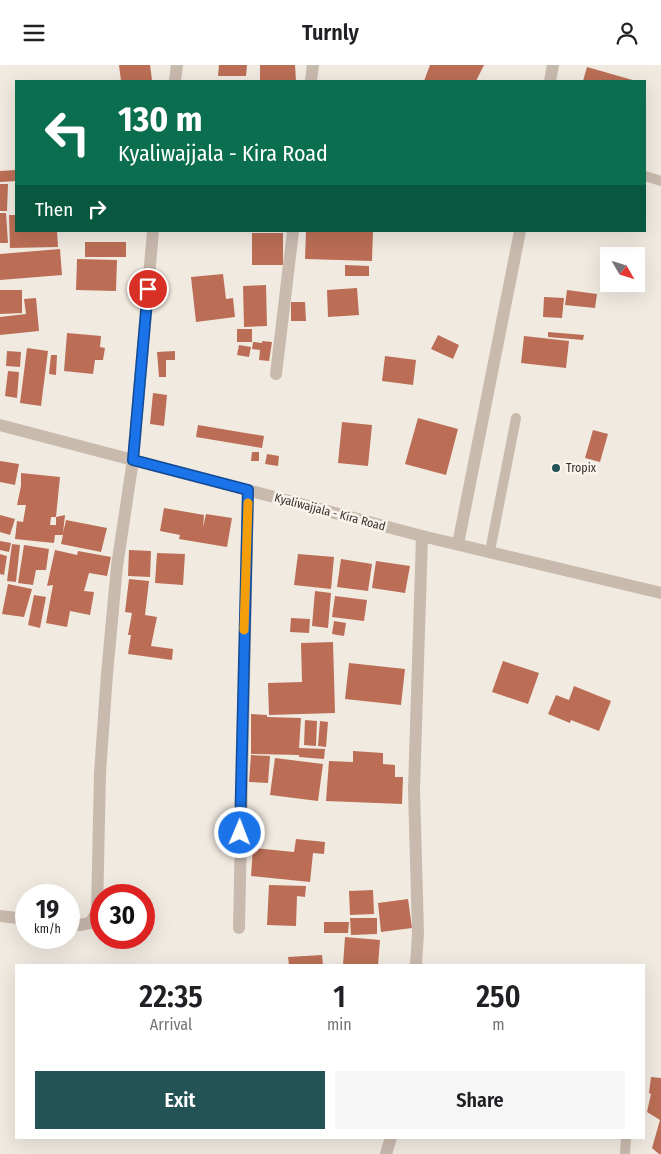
<!DOCTYPE html>
<style>
:root{--surface:#fff;--page:#f6f6f6;--text:#202124;--muted:#757577;--accent:#245356}
body{margin:0;font-family:"Fira Sans Condensed",sans-serif;background:var(--page);color:var(--text);height:100vh;display:flex;flex-direction:column;font-size:19px;white-space:nowrap}
*{box-sizing:border-box;margin:0}
p{font-size:16px;color:var(--muted)}
.icon{flex:none;width:28px;height:28px;fill:none;stroke:currentColor;stroke-width:2;stroke-linecap:round;stroke-linejoin:round}
.map{position:relative;flex:1;overflow:hidden}
.side{position:absolute;left:15px;top:899px;width:630px;height:175px;display:flex;flex-direction:column;background:var(--surface);border-radius:0px;box-shadow:0 5px 20px #0002}
.side>*{flex:none}
.guide{position:absolute;left:15px;top:15px;width:631px;height:152px;border-radius:0px;box-shadow:0 5px 20px #0002;background:#0b6e4f;color:#fff;overflow:hidden}
.needle{width:32px;rotate:129deg}
.controls{position:absolute;left:600px;top:182px;display:grid;gap:10px}
.controls a{display:grid;place-items:center;width:45px;height:45px;border-radius:0px;background:var(--surface);box-shadow:0 5px 20px #0002;font-size:25px}
.speed{position:absolute;left:15px;top:819px;display:flex;gap:10px;font-size:25px;font-weight:700;text-align:center}
.speed>*{display:grid;place-content:center;width:65px;height:65px;border-radius:50%;background:var(--surface);box-shadow:0 5px 20px #0002;line-height:1}
.speed small{font-size:12px;font-weight:400}
.speed .limit{border:8px solid #d22;background:#fff;color:#111}
.pin{position:absolute;display:grid;place-items:center;width:42px;height:42px;color:#fff;margin:-21px;border:2px solid #fff;border-radius:50%;box-shadow:0 1px 5px #0007}
.me{position:absolute;width:55px;margin:-28px;rotate:1deg;stroke-linejoin:round;filter:drop-shadow(0 0 4px #0008)}
.turn{display:flex;align-items:center;gap:18px;height:105px;padding:0 20px;font-size:22px}
.turn .icon{width:65px;height:65px;stroke-width:2.5}
.turn b{display:block;font-size:35px;line-height:42px}
.then{display:flex;align-items:center;height:48px;padding:0 20px;background:#0003;gap:10px;font-size:19px}
.eta{display:flex;justify-content:space-evenly;align-items:center;height:85px;text-align:center}
.eta b{font-size:30px;font-weight:600;line-height:35px}
.action{display:flex;gap:10px;margin-top:auto;padding:10px 20px}
.action a{flex:1;height:58px;border-radius:0px;background:var(--accent);color:#fff;font-size:20px;font-weight:600;line-height:58px;text-align:center}
.action a+a{background:var(--page);color:var(--text)}
header{display:flex;justify-content:space-between;align-items:center;height:65px;padding:0 20px;background:var(--surface);font-size:22px;font-weight:600}
.map>svg:first-child{display:block}
</style>
<header><svg class="icon" aria-label="menu" viewBox="0 0 24 24"><path d="M4 6h16M4 12h16M4 18h16"/></svg>Turnly<svg class="icon" aria-label="person" viewBox="0 0 24 24"><circle cx="12" cy="8" r="4"/><path d="M4 21q1-7 8-7t8 7"/></svg></header>
<div class="map">
<svg width="661" height="1089" viewBox="0 0 661 1089">
<rect width="100%" height="100%" fill="#f1eae1"/>
<!-- building -->
<path fill="#bb6e55" d="M119,0h31l2,15 -31,1z
M219,0h28l-1,11h-28z
M260,0h35l1,16h-36z
M430,0h54l-8,16h-52z
M587,2l49,14h-53z
M16,105v11l-16,1v-11z
M0,119h8l-1,27h-7z
M0,148h6l2,30h-8z
M9,150h7v16h41l1,16 -48,1z
M306,166h67l-1,30 -67,-2z
M252,168h31v32h-31z
M85,177h41v15h-41z
M60,184l2,26 -62,5v-26z
M77,194l40,1 -1,31 -40,-1z
M345,200l24,1v10h-24z
M223,209l3,25 7,-1 2,19 -39,5 -5,-45z
M266,220l1,41 -23,1 -1,-41z
M357,223l2,27 -31,2 -1,-27z
M0,225h22v23l-22,1z
M567,225l30,4 -2,14 -30,-3z
M544,232l20,1 -2,20 -19,-1z
M36,233l3,33 -39,4v-18l26,-3 -2,-15z
M291,237h14l1,19h-15z
M237,264h15v13h-15z
M548,267l36,3 -1,5 -35,-3z
M67,268l34,3 -1,11 5,1 -2,12h-8l-2,14 -29,-3z
M438,270l21,10 -6,14 -22,-10z
M524,271l45,5 -3,27 -45,-5z
M262,276l10,1 -3,19 -10,-1 1,-10 -8,-1 1,-7 9,1z
M239,280l12,2 -2,10 -12,-2z
M27,283l21,3 -7,55 -21,-3z
M7,286l14,1 -1,15 -14,-1z
M175,286v9h-9v17h-7l-2,-25z
M51,290h6l-1,20 -7,-1z
M385,291l31,4 -3,25 -31,-4z
M8,306l11,1 -2,26 -12,-2z
M153,328l14,2 -3,31 -14,-2z
M418,353l40,11 -12,46 -41,-11z
M342,357l30,3 -4,41 -30,-3z
M198,360l66,11 -2,12 -66,-11z
M593,365l15,4 -8,28 -15,-4z
M252,387h7v9h-8z
M267,389l12,2 -1,10 -13,-2z
M0,396l19,3 -4,21 -15,-3z
M21,408l39,4 -4,40h-5l-1,8h6v-8l9,-2 -2,18 3,-13 41,8 -6,24 -40,-8 2,-9h-8l-1,8 -39,-4 2,-18 6,1 3,-17h-9l4,-19z
M164,443l40,7 -1,12 3,-13 26,4 -5,29 -48,-8 1,-4 -20,-4z
M0,450l15,4 -5,16 -10,-3z
M0,476l11,2 -2,9 -9,-2z
M12,479l8,1 -4,37 -9,-1z
M24,480l25,4 -3,21h-10l-3,15 -15,-2z
M55,485l22,5 1,-4 33,6 -4,19 -18,-3 -5,18 10,1 -4,23 -20,-4 -3,16 -21,-4 7,-38 -6,1z
M129,485l22,1 -1,26 -22,-1z
M157,488l28,1 -2,31 -28,-2z
M0,489l7,2 -3,19 -4,-1z
M298,489l36,3 -3,32 -37,-4z
M341,494l31,5 -4,27 -31,-4z
M376,496l34,5 -5,27 -33,-5z
M129,514l20,2 -4,34 12,2 -6,29 22,3 -1,11 -44,-6 3,-19h-3l4,-22 -7,-1z
M8,519l24,5 -8,28 -22,-3z
M315,526l16,2 -3,35 -16,-2z
M34,530l12,2 -6,31 -12,-3z
M335,531l32,4 -3,21 -32,-4z
M291,553l19,1 -1,14 -19,-1z
M334,556l12,2 -2,13 -12,-2z
M333,577l2,71 -66,2 -1,-32 34,-1 -1,-39z
M503,596l36,12 -11,31 -36,-12z
M349,598l56,6 -4,36 -56,-6z
M574,621l37,15 -12,30 -28,-11 -1,3 -22,-9 8,-19 13,5z
M251,649l16,1v2l34,1 -2,30 26,1 -1,10 -25,-2v-2l-48,-1z
M305,655l12,1 -1,25 -12,-1z
M320,656l8,1 -2,25 -8,-1z
M353,686l30,2v11l12,1v12h8l-1,27 -76,-3 3,-40 24,1z
M251,690l19,1 -2,27 -19,-1z
M275,693l48,6 -5,37 -48,-6z
M296,774l29,3 -1,12 -11,-1 -3,29 -59,-6 2,-28 41,4z
M269,820l37,1 -1,11 -8,-1 -1,30 -29,-1z
M373,825l1,24 -24,1 -1,-24z
M408,834l4,29 -31,4 -3,-29z
M350,853h27v16l-26,1z
M324,857h25l-1,11h-24z
M345,872l35,3 -2,25h-35z
M322,890l1,10h-34l-1,-8z
M651,1012l10,1v76h-2l-7,-6 8,-28 -13,-8 4,-18 -2,-1z"/>
<g fill="none" stroke-linecap="round" stroke-linejoin="round">
<!-- service -->
<path stroke="#c9baae" stroke-width="10" d="M645,111l16,5
M490,486l26,-133
M625,1089l1,-17"/>
<!-- minor -->
<path stroke="#c9baae" stroke-width="12" d="M175,16l2,-16
M311,16l2,-16
M550,16l3,-16
M276,309l17,-143
M458,479l62,-313
M0,851l26,3
M69,859l11,1 10,-2 7,-11 3,-139 7,-99 10,-108 16,-106 20,-229
M239,863l9,-438
M416,900l2,-32 -4,-144 8,-253
M386,1089l5,-17"/>
<!-- tertiary -->
<path stroke="#c9baae" stroke-width="12" d="M0,360l422,111 239,57"/>
</g>
<g fill="none" stroke-linecap="round" stroke-linejoin="round">
<defs>
<path id="route" d="M148,224l-15,171 115,30 -8,343"/>
</defs>
<!-- route casing -->
<use href="#route" stroke="#114b97" stroke-width="12"/>
<!-- route -->
<use href="#route" stroke="#1a73e8" stroke-width="9"/>
<!-- slow -->
<path stroke="#f59e0b" stroke-width="9" d="M244,565l4,-127"/>
</g>
<!-- markers -->
<circle fill="#245356" stroke="#f9f4ed" stroke-width="2" cx="556" cy="403" r="5"/>
<g text-anchor="middle" dominant-baseline="central" stroke-width="5" stroke-linejoin="round" paint-order="stroke">
<!-- poi labels -->
<g font-size="12" fill="#382f2b" stroke="#f9f4ed" text-anchor="start">
<text x="566" y="403">Tropix</text>
</g>
<!-- street labels -->
<g font-size="12" fill="#382f2b" stroke="#f9f4ed">
<text transform="translate(330 447) rotate(15)">Kyaliwajjala - Kira Road</text>
</g>
</g>
</svg>
<div class="controls">
<a><svg class="needle" viewBox="-14 -14 28 28"><path d="M0-13l5 13h-10z" fill="#e53935"/><path d="M0 13l5-13h-10z" fill="#757577"/></svg></a>
</div>
<div class="speed"><div>19<small>km/h</small></div><div class="limit">30</div></div>
<div class="pin" style="left:148px;top:224px;background:#d93025"><svg class="icon" aria-label="arrive" viewBox="0 0 24 24"><path d="M6 21V4h12l-3 4 3 4H6"/></svg></div>
<svg class="me" style="left:240px;top:768px" viewBox="-20 -20 40 40"><circle r="17" fill="#1a73e8" stroke="#fff" stroke-width="3"/><path d="M0-11L8 9 0 5-8 9z" fill="#fff"/></svg>
<div class="guide">
<div class="turn"><svg class="icon" aria-label="left" viewBox="0 0 24 24"><path d="M17 20v-9H6M10 6l-5 5 5 5"/></svg><div><b>130 m</b>Kyaliwajjala - Kira Road</div></div>
<div class="then">Then<svg class="icon" aria-label="right" viewBox="0 0 24 24"><path d="M7 20v-9h11M14 6l5 5-5 5"/></svg></div>
</div>
<section class="side">
<div class="eta">
<div><b>22:35</b><p>Arrival</p></div>
<div><b>1</b><p>min</p></div>
<div><b>250</b><p>m</p></div>
</div>
<div class="action"><a>Exit</a><a>Share</a></div>
</section>
</div>
